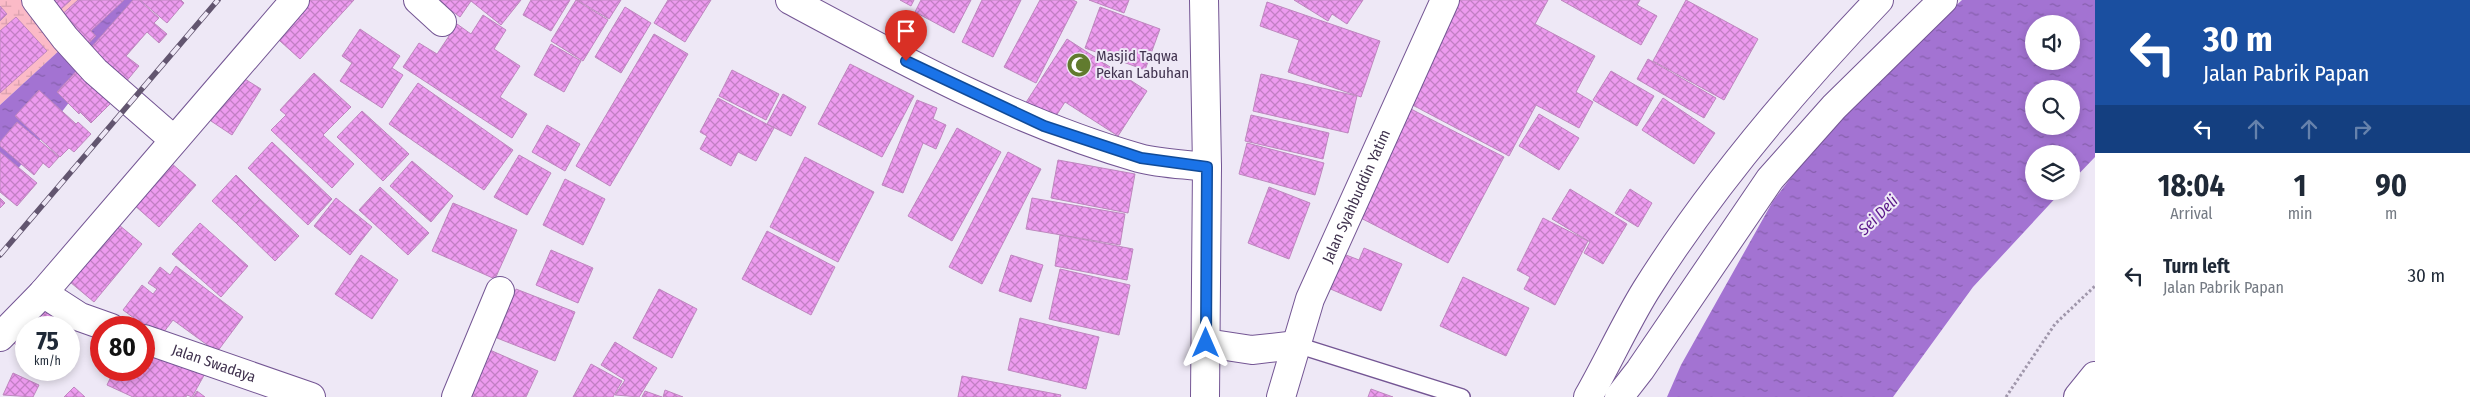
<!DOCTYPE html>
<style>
:root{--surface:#fff;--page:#f6f6f7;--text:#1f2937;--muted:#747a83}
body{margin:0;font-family:"Fira Sans Condensed",sans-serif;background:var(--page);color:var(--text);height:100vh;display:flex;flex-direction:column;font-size:19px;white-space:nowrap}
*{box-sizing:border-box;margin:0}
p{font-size:16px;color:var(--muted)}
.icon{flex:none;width:28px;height:28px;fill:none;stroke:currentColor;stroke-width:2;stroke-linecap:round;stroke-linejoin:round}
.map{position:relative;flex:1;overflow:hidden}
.panel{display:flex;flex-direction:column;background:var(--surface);width:375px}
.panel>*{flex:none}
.hud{background:#1a4fa0;color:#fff;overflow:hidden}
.buttons{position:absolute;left:2025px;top:15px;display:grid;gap:10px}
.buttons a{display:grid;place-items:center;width:55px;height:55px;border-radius:50%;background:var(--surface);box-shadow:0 2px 8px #0003;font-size:25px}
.speed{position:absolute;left:15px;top:316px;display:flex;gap:10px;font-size:25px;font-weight:700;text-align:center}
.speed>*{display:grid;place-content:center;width:65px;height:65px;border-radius:50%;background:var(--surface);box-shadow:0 2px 8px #0003;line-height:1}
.speed small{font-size:12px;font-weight:400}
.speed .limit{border:8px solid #d22;background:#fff;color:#111}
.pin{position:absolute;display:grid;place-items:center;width:42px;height:42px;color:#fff;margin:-51px -21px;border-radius:50% 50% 50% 0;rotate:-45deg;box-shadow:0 0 5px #0007}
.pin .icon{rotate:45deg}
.me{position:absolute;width:55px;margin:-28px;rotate:0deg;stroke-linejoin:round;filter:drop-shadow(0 0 4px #0008)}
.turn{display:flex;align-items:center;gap:18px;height:105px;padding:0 25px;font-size:22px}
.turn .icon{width:65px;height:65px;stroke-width:2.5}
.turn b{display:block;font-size:35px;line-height:42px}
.lanes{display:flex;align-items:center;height:48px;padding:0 25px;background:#0003;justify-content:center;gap:25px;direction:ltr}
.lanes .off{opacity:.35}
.eta{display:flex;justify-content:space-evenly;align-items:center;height:85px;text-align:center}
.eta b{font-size:30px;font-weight:700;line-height:35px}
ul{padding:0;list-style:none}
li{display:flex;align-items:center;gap:15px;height:75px;padding:0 25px}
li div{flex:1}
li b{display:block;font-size:19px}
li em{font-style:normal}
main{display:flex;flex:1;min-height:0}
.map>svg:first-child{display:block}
</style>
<main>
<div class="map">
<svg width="2095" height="397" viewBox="0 0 2095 397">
<defs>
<pattern id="wetland-marsh" width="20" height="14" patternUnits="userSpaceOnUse" patternTransform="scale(1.25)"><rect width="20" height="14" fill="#fbbac7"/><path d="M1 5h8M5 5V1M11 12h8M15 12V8" fill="none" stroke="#d8a0ad"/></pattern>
<pattern id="water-ripples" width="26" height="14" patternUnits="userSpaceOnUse" patternTransform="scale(1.25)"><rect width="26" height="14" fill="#a373d2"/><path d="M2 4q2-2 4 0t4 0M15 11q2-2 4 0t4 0" fill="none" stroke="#865fad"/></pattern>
<pattern id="building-cross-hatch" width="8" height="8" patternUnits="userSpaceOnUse" patternTransform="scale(1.25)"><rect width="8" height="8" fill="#ed9bef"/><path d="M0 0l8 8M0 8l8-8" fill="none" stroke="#c27fc4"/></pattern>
</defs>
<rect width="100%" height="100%" fill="#eee8f6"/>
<!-- wetland -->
<path fill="url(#wetland-marsh)" d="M0,0h108l-46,48 -62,57z"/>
<!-- water -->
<path fill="url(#water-ripples)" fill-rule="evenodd" d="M108,0h40l-148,192v-87l62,-57z
M1962,0h133v157l-24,25v-28h-37v37h28l-89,96 -80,110h-226l14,-32 92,-164 69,-90zM2034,24h37v37h-37zM2034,89h37v37h-37z"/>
<!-- building -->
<path fill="url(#building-cross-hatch)" stroke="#be87bf" d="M54,0h17l-10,9z
M78,0h46l-33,31 5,5 -11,11 -27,-29z
M133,0h6l20,18 -5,5 13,11 -8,9 -12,-11 -21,24 13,10 -14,17 -38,-31z
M140,0h41l3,3 -17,20z
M299,0h55l-54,59 -30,-27z
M437,0h84l-20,25 -30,-24 -11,16z
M531,0h39l-19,31 -28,-16z
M576,0l32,20 -25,41 -32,-20z
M577,0h44l-12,19z
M668,0h43l-26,42 -31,-19z
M900,0h14l-3,6z
M921,0h50l-17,33 -39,-21z
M982,0h39l-28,57 -31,-15z
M1040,0h33l4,2 -41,81 -32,-16z
M1089,0h40l-5,13z
M1294,0h69l-16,24 -15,-10 -4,7z
M1455,0h93l-13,24 60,32 -19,36 17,10 -14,26 -43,-23 -27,51 -106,-56z
M1561,0h79l-3,5 20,11 -16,29z
M1686,0l72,39 -34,61 -71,-39z
M1267,2l113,39 -19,56 -73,-25 11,-32 -39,-14z
M0,6l7,8 -7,7z
M625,7l26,16 -30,50 -26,-16z
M1100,7l60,22 -15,41 -60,-22z
M483,15l23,15 -12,19 26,17 -20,31 27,17 -15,24 -109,-71 16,-24 18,11 20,-30 14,10z
M16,17l31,34 -47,42v-62z
M360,29l40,27 -8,12 11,7 -21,33 -42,-27 12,-18 -10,-7z
M654,34l34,20 -78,132 -34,-20z
M1067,39l80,52 -29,45 -53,-34 -13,20 -27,-18z
M551,44l30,17 -17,31 -30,-17z
M1648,59l68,39 -12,20 -67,-39z
M850,64l64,32 -32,61 -64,-33z
M80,67l31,36 -20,20 -11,-11 -1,2 -22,-22z
M732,70l47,24 -13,26 -47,-24z
M1611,71l43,25 -17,30 -44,-26z
M314,73l37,34 -28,28 31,29 -22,24 -61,-58 15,-15 -6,-5z
M1261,74l96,22 -9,37 -95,-22z
M240,76l21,13 -29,46 -21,-14z
M418,83l95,67 -29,40 -95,-66z
M39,90l37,34 2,-2 13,12 -17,18 -5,-4 -9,9 -45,-41z
M783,94l23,13 -15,29 -24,-12z
M718,98l56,30 -18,33 -18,-9 -7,14 -31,-17 7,-13 -7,-4z
M1663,98l52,35 -21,31 -52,-34z
M917,100l20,8 -4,11 13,6 -10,24 -13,-6 -20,50 -21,-8z
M1411,109l93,48 -56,106 -93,-48z
M362,111l47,43 -26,27 -46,-44z
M1539,114l40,24 -20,32 -40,-24z
M1251,115l78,18 -6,26 -78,-18z
M17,122l42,35 -10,11 -6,-5 -9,12 -34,-29v-4z
M547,125l33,19 -15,27 -33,-19z
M957,128l44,24 -49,89 -44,-25z
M272,142l60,57 -24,26 -60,-57z
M1247,143l77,20 -9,32 -76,-21z
M0,152l37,31 -20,23 -17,-14z
M1008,152l33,17 -59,115 -33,-17z
M519,155l32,18 -24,42 -33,-18z
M805,157l69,35 -36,70 -68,-35z
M1058,160l77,14 -7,39 -77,-15z
M412,161l41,35 -22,26 -41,-36z
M170,162l26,23 -37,42 -26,-23z
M236,175l24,24 -24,24 -24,-22z
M565,179l40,20 -22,46 -40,-20z
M380,187l49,46 -21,22 -49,-45z
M1269,187l41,16 -21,56 -41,-16z
M1570,189l57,35 -24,40 -19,-11 6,-11 -38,-23z
M1630,189l22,14 -14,24 -23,-14z
M0,198l5,5 -5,5z
M336,198l36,29 -22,28 -36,-29z
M1032,198l93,16 -5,31 -94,-16z
M260,199l39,37 -24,25 -39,-38z
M453,203l64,27 -22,49 -63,-28z
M1543,218l45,23 -33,64 -31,-16 6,-12 -13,-7z
M200,223l48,43 -27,31 -49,-43z
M119,225l23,19 -48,58 -24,-20z
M767,231l68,36 -24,48 -69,-36z
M1060,235l73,14 -6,31 -72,-14z
M1364,248l38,16 -21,47 -55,-24 15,-34 18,7z
M551,250l42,18 -15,35 -42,-18z
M361,255l37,25 -26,39 -37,-25z
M1011,255l32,10 -12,37 -32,-11z
M176,266l67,51 -26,35 -44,-32 -13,17 -37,-27 19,-25 11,9 4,-5 -9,-6 12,-16 10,8z
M1060,269l70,16 -11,50 -70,-16z
M1463,277l66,31 -23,48 -66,-30z
M516,289l59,23 -20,49 -58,-23z
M659,289l38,20 -25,49 -39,-20z
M52,304l15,15 -8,9h-30z
M1020,318l79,19 -13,52 -78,-19z
M26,331v24l-12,-12z
M615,342l42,26 -18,29 -24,-2 10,-15 -24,-15z
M144,345l63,25 -15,27 -5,-2 -1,2h-53l-26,-12 7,-15h30z
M483,347l55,24 -12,26h-66z
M591,364l31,17 -9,16h-40z
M13,373l26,12 -6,12 -30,-2z
M962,376l99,19 -1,2h-102z
M74,387l11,10h-21z
M1371,389l22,8h-25z
M665,390l18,7h-20z
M197,391l8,6h-12z
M645,391l17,6h-20z"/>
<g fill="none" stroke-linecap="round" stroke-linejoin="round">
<defs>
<path id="service" d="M1297,345l165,52"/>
<g id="minor">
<path d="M36,0l29,38 30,33 79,69"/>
<path d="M418,0l24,22"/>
<path d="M790,0c112,60 226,123 349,158 22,6 46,6 68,9"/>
<path d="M43,293l37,24 31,11"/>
<path d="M0,337l43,-44 252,-293"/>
<path id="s1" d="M144,339l167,58"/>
<path d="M456,397l44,-106"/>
<path id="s2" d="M1281,397l29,-98 135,-299"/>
<path d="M1588,397c20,-35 37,-73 58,-107 66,-105 147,-200 233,-290"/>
<path d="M1619,397l21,-27 130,-191 64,-72 109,-107"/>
</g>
<path id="tertiary" d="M2078,397l17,-21"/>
<path id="trunk" d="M1204,0l3,167 -2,230
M1206,343l46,7 45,-5"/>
</defs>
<!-- service casing -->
<use href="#service" stroke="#745694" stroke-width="18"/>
<!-- minor casing -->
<use href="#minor" stroke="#745694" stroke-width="30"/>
<!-- tertiary casing -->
<use href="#tertiary" stroke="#745694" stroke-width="30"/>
<!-- trunk casing -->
<use href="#trunk" stroke="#745694" stroke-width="30"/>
<!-- path -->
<path stroke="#a097ab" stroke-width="3" stroke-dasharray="2.5 2.5" stroke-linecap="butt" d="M2006,397l49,-73 40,-38"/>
<!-- service -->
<use href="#service" stroke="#fff" stroke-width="15"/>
<!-- minor -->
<use href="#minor" stroke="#fff" stroke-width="28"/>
<!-- tertiary -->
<use href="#tertiary" stroke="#fff" stroke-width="28"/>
<!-- trunk -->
<use href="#trunk" stroke="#fff" stroke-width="28"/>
<defs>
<path id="rail" d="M0,255l218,-255"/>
</defs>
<!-- rail casing -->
<use href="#rail" stroke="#62556f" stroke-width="5.5"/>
<!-- rail -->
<use href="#rail" stroke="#eee8f6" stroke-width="4" stroke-dasharray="11" stroke-linecap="butt"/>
</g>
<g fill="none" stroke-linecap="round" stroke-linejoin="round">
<defs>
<path id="route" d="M906,61l138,65 97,32 66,9 -1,176"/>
</defs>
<!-- route casing -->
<use href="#route" stroke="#114b97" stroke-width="12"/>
<!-- route -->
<use href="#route" stroke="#1a73e8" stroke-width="9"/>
</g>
<!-- icons -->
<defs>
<symbol id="mosque-disc" viewBox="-11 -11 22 22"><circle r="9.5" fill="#617b2e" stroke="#eee8f6"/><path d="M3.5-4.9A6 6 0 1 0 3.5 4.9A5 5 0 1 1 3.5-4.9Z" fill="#fff"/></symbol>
</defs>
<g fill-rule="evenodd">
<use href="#mosque-disc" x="1065" y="51" width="28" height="28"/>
</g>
<g text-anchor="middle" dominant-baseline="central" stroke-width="4" stroke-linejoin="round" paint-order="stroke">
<!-- poi labels -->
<g font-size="15" fill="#41334f" stroke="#eee8f6" text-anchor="start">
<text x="1096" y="56">Masjid Taqwa<tspan x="1096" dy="17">Pekan Labuhan</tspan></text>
</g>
<!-- street labels -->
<g font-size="15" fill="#41334f" stroke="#eee8f6">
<text stroke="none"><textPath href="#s2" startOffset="215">Jalan Syahbuddin Yatim</textPath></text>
<text stroke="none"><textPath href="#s1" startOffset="74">Jalan Swadaya</textPath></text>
</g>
<!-- water labels -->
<g font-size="16" font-style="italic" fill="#5a178a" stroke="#eee8f6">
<text transform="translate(1878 215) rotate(-45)">Sei Deli</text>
</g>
</g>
</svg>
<div class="buttons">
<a><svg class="icon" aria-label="sound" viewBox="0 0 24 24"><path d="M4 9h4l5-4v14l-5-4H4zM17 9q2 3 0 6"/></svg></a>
<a><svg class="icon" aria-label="search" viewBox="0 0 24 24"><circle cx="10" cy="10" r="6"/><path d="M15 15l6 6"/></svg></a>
<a><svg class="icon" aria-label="layers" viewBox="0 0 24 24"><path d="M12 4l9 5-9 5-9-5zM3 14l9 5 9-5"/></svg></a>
</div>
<div class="speed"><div>75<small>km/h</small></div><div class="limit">80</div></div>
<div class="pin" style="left:906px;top:61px;background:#d93025"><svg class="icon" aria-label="arrive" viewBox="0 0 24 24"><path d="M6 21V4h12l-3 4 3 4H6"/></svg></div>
<svg class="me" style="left:1206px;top:343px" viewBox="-20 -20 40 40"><path d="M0-17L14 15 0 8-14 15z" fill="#1a73e8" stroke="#fff" stroke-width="4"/></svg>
</div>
<section class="panel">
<div class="hud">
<div class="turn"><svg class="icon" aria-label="left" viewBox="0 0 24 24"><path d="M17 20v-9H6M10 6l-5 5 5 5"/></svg><div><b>30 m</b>Jalan Pabrik Papan</div></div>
<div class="lanes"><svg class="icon" aria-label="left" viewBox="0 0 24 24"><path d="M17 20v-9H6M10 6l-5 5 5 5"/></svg><svg class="icon off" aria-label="ahead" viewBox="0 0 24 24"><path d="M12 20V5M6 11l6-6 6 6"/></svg><svg class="icon off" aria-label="ahead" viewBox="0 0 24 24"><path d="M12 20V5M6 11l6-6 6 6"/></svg><svg class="icon off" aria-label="right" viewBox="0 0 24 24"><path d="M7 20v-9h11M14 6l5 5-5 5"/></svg></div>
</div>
<div class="eta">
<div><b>18:04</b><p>Arrival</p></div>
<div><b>1</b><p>min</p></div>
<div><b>90</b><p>m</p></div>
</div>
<ul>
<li><svg class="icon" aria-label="left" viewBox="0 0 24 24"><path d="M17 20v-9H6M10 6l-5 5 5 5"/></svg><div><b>Turn left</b><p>Jalan Pabrik Papan</p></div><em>30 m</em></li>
</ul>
</section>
</main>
